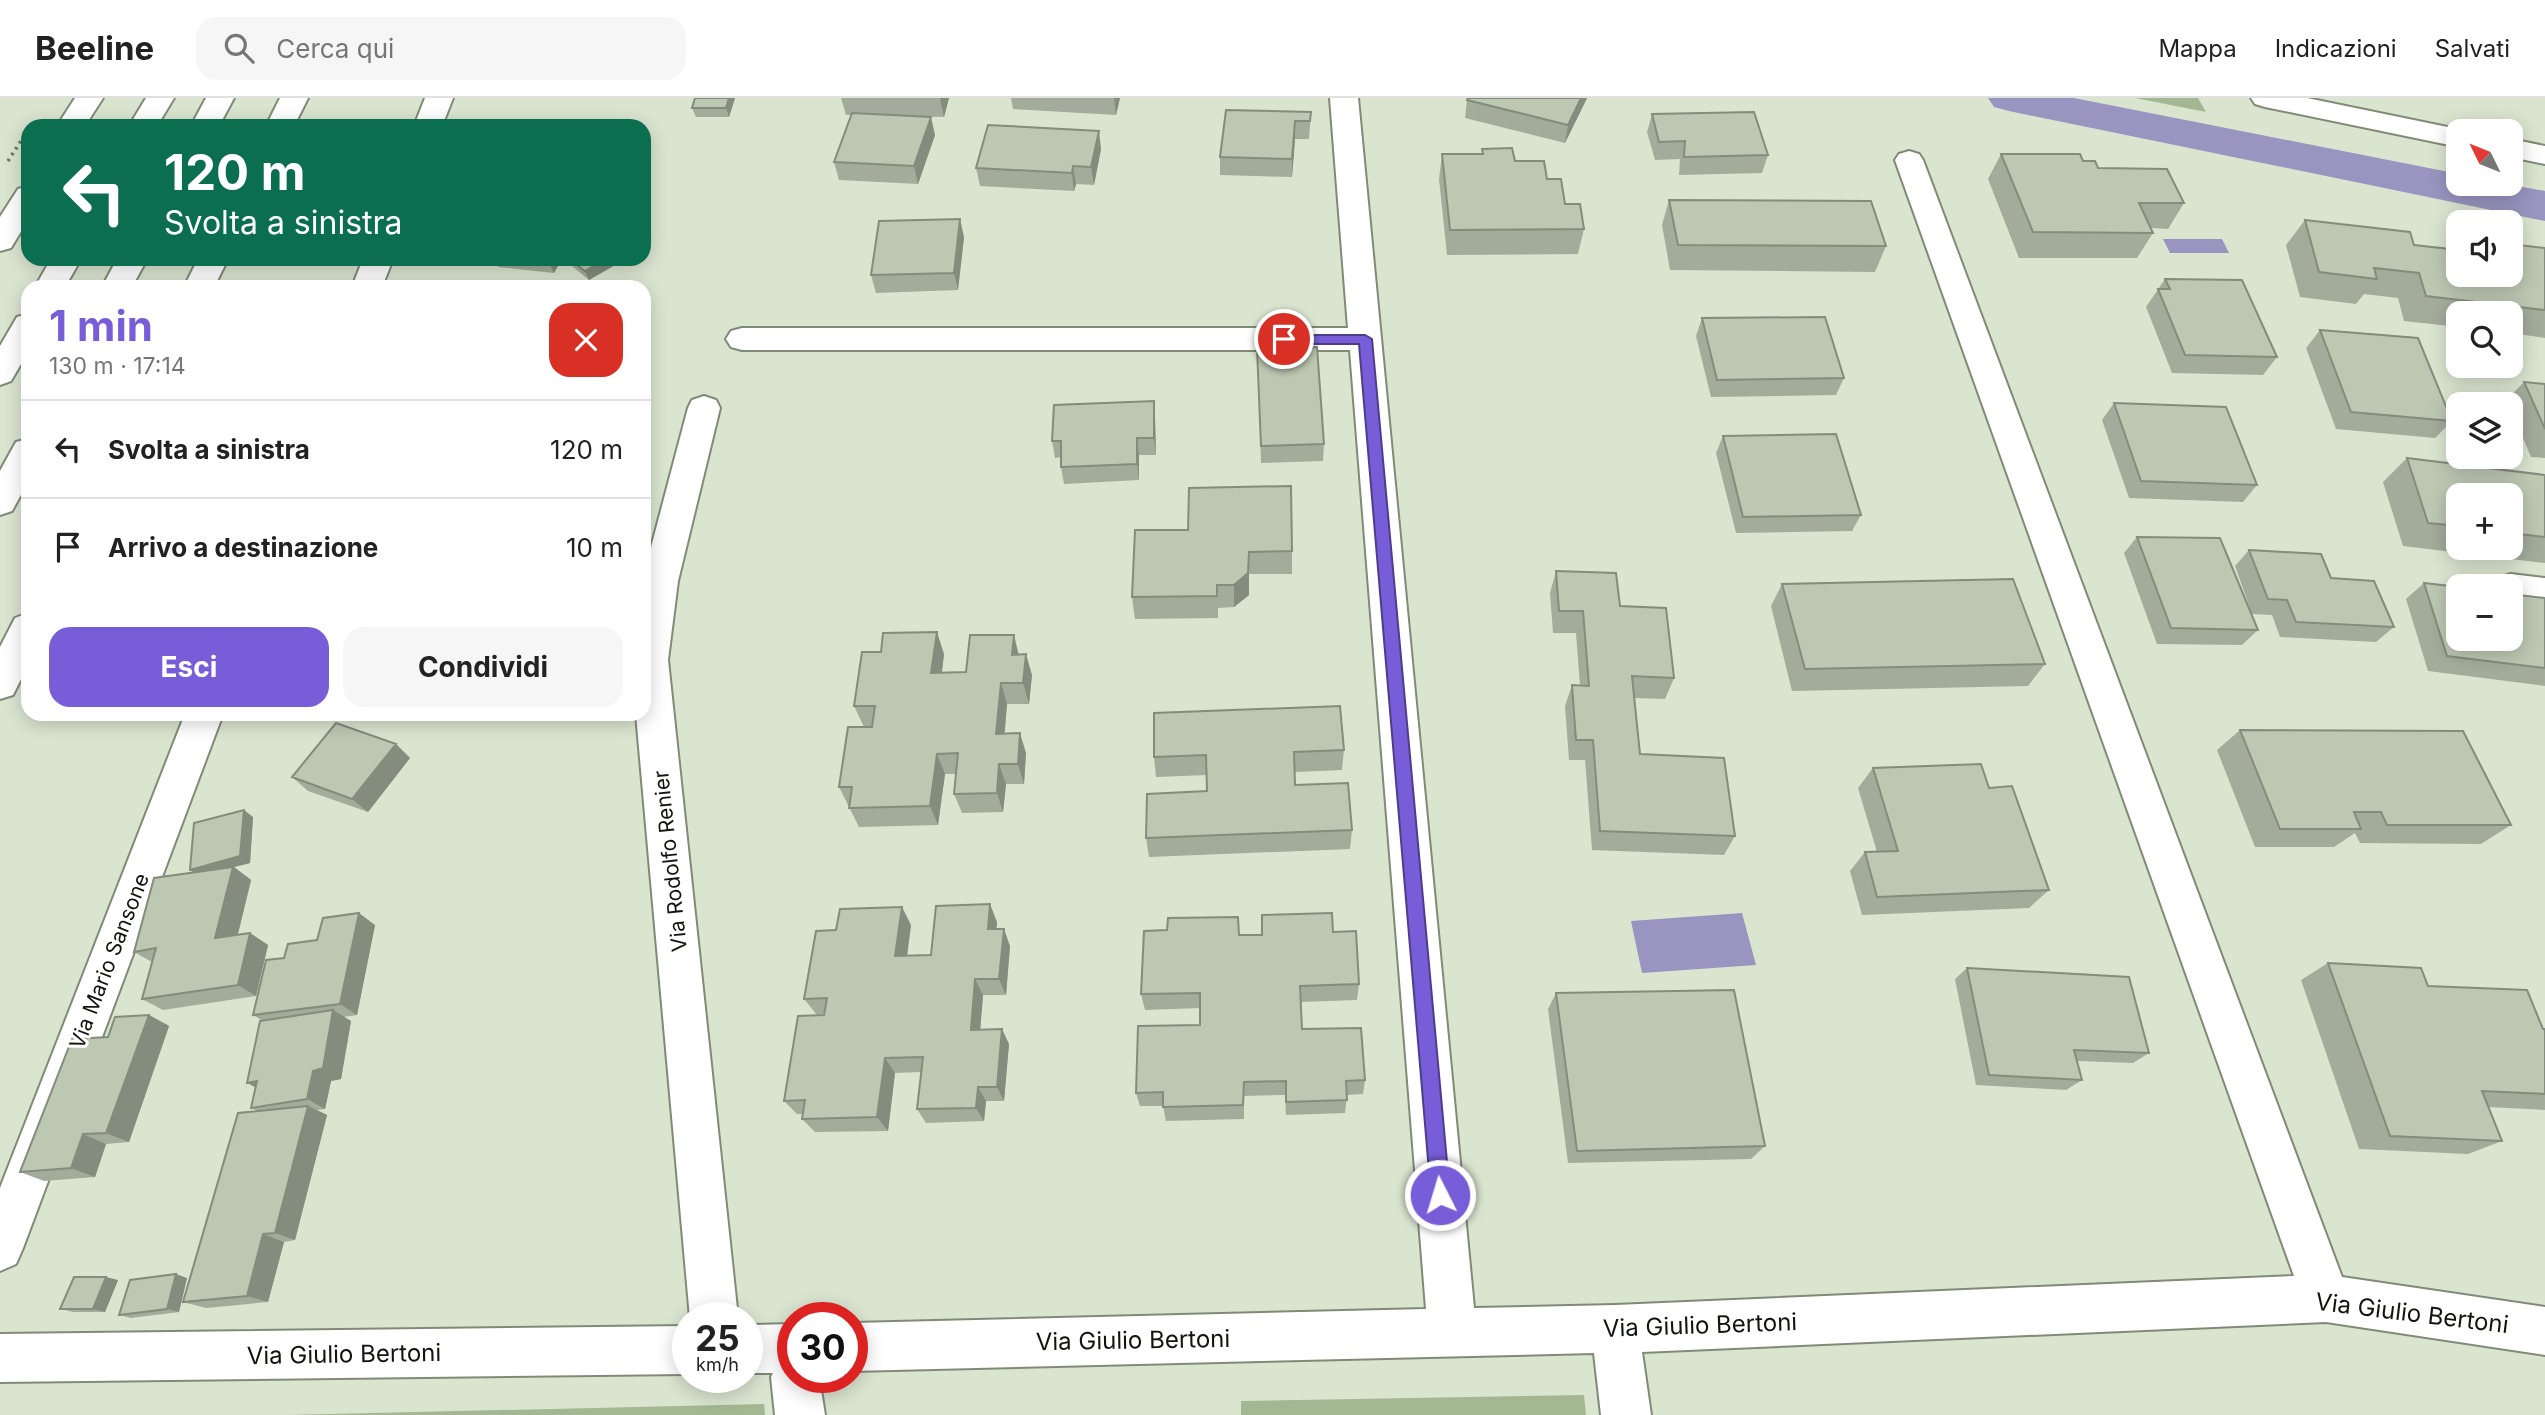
<!DOCTYPE html>
<html lang="it">
<meta charset="utf-8">
<style>
:root{--surface:#fff;--page:#f6f6f6;--text:#222;--muted:#767676;--line:#e0e0e0;--accent:#775ed8}
body{margin:0;font-family:Inter,sans-serif;background:var(--page);color:var(--text);height:100vh;display:flex;flex-direction:column;font-size:26px;white-space:nowrap}
*{box-sizing:border-box;margin:0}
p{font-size:23px;color:var(--muted)}
.icon{flex:none;width:38px;height:38px;fill:none;stroke:currentColor;stroke-width:2;stroke-linecap:round;stroke-linejoin:round}
.map{position:relative;flex:1;overflow:hidden}
.sheet{position:absolute;left:21px;top:182px;width:630px;height:441px;display:flex;flex-direction:column;background:var(--surface);border-radius:21px;box-shadow:0 4px 18px #0003}
.sheet>*{flex:none}
.top-card{position:absolute;left:21px;top:21px;width:630px;height:147px;border-radius:21px;box-shadow:0 4px 18px #0003;background:#0b6e4f;color:#fff;overflow:hidden}
.needle{width:46px;rotate:313deg}
.tools{position:absolute;left:2446px;top:21px;display:grid;gap:14px}
.tools a{display:grid;place-items:center;width:77px;height:77px;border-radius:14px;background:var(--surface);box-shadow:0 4px 18px #0003;font-size:35px}
.speed{position:absolute;left:672px;top:1204px;display:flex;gap:14px;font-size:35px;font-weight:700;text-align:center}
.speed>*{display:grid;place-content:center;width:91px;height:91px;border-radius:50%;background:var(--surface);box-shadow:0 4px 18px #0003;line-height:1}
.speed small{font-size:18px;font-weight:400}
.speed .limit{border:10px solid #d22;background:#fff;color:#111}
.pin{position:absolute;display:grid;place-items:center;width:60px;height:60px;color:#fff;margin:-30px;border:4px solid #fff;border-radius:50%;box-shadow:0 2px 7px #0007}
.me{position:absolute;width:77px;margin:-38px;rotate:355deg;stroke-linejoin:round;filter:drop-shadow(0 0 5px #0008)}
.turn{display:flex;align-items:center;gap:24px;height:147px;padding:0 28px;font-size:32px}
.turn .icon{width:91px;height:91px;stroke-width:2.5}
.turn b{display:block;font-size:49px;line-height:60px}
.round{display:grid;place-items:center;flex:none;width:74px;height:74px;border-radius:21px;background:var(--page)}
.headline{display:flex;align-items:center;justify-content:space-between;height:119px;padding:0 28px}
h1{font-size:42px;font-weight:700;line-height:52px;color:var(--accent)}
.action{display:flex;gap:14px;margin-top:auto;padding:14px 28px}
.action a{flex:1;height:80px;border-radius:21px;background:var(--accent);color:#fff;font-size:28px;font-weight:700;line-height:80px;text-align:center}
.action a+a{background:var(--page);color:var(--text)}
ul{padding:0;list-style:none}
li{display:flex;align-items:center;gap:21px;height:98px;padding:0 28px;border-top:2px solid var(--line)}
li div{flex:1}
li b{display:block;font-size:26px}
li em{font-style:normal}
header{display:flex;align-items:center;gap:42px;box-sizing:border-box;height:98px;padding:0 35px;background:var(--surface);border-bottom:2px solid var(--line)}
header strong{font-size:33px}
nav{display:flex;gap:38px;margin-inline-start:auto;font-size:24px}
.search{width:490px;height:63px;background:var(--page);display:flex;align-items:center;gap:18px;box-sizing:border-box;padding:0 24px;border-radius:21px;color:var(--muted);font-size:26px}
.map>svg:first-child{display:block}
</style>
<header>
<strong>Beeline</strong>
<div class="search"><svg class="icon" aria-label="search" viewBox="0 0 24 24"><circle cx="10" cy="10" r="6"/><path d="M15 15l6 6"/></svg>Cerca qui</div>
<nav><a>Mappa</a><a>Indicazioni</a><a>Salvati</a></nav>
</header>
<div class="map">
<svg width="2545" height="1317" viewBox="0 0 2545 1317">
<rect width="100%" height="100%" fill="#dae5d0"/>
<!-- green -->
<path fill="#a3b792" d="M2135,0h63l8,14z
M1584,1297l2,20h-345v-14z
M764,1306l1,11h-477z"/>
<!-- water -->
<path fill="#9995c0" d="M2163,141h59l7,14h-59z
M1742,815l14,52 -114,8 -11,-52z"/>
<g fill="none" stroke-linecap="round" stroke-linejoin="round">
<!-- canal -->
<path fill="#9995c0" fill-rule="evenodd" d="M1988,0h86l385,76v10h47l39,7v30l-536,-110 -15,-4z"/>
<defs>
<path id="minor" d="M75,0h28l-18,28h-28z
M280,0h28l-14,28h-28z
M425,0h28l-11,28h-28z
M1330,0h28l116,1210 141,-3 679,-29 -399,-1116 4,-6 10,-3 10,3 4,6 419,1117 203,30v48l-219,-33 -684,30 9,63h-50l-7,-62 -742,18v-48l574,-14 -76,-959h-608l-11,-3 -5,-8 5,-8 11,-3h606z
M2251,0h56l160,33h-8v16l-194,-40 -10,-3z
M2511,41l34,7v18l-34,-7z
M28,88v34l-17,28 -11,3v-34l18,-28z
M198,161h30l-14,28h-30z
M363,161h30l-11,28h-30z
M704,298l12,4 4,8 -42,173 -10,79 70,658h-48l-54,-604h8v-140l44,-166 4,-8z
M2511,476l34,4v28l-34,-4v-16h-17l4,-8z
M28,515v52l-15,30 -13,4v-52l15,-29z
M185,616h38l-200,534 -7,16 -16,7v-83z
M793,1226v53h26l6,38h-50l-4,-38 2,-4h-26v-48z
M688,1228v48l-688,8v-48z"/>
<path id="major" d="M146,0h28l-17,28h-28z
M206,0h28l-15,28h-28z
M51,161h30l-16,28h-30z
M117,161h30l-15,28h-30z
M28,216v38l-17,29 -11,4v-39l17,-29z
M28,341v43l-16,29 -12,4v-44l16,-29z"/>
</defs>
<!-- minor casing -->
<use href="#minor" stroke="#808b77" stroke-width="4"/>
<!-- major casing -->
<use href="#major" stroke="#808b77" stroke-width="4"/>
<!-- path -->
<path stroke="#6d7567" stroke-width="3.5" stroke-dasharray="2.5 4.5" stroke-linecap="butt" d="M8,63l20,-31"/>
<!-- minor -->
<use href="#minor" fill="#fff" fill-rule="evenodd"/>
<!-- major -->
<use href="#major" fill="#fff" fill-rule="evenodd"/>
</g>
<!-- wall -->
<path fill="#a3ac9a" fill-rule="evenodd" d="M735,0l-6,19h-33l-4,-9z
M841,0h108l-5,19 -35,-1 26,19 -17,49 -79,-4 -5,-18 18,-47h-6z
M1011,0h109l-4,17 -103,-6z
M1587,0l-22,45 -100,-25 2,-18z
M1311,14l-2,27h-14l-3,38 -72,-2v-18z
M1652,16l116,41 -6,18 -83,2 1,-16 -25,1 -8,-28z
M1101,51l-7,36 -18,-1 -2,7 -94,-5 -4,-18z
M1482,51l33,12 32,18 37,50 -6,25 -131,1 -8,-76 3,-25h40z
M2001,56l82,7 101,42 -16,26 -17,-1 2,5 -16,25h-118l-31,-79z
M1669,102l217,46 -11,26 -205,-2 -8,-45z
M2305,122l109,25 45,30 86,-27v90l-34,-5v-20h-52v14l-55,-6 -6,-23 -34,-4 -8,10 -56,-7 -14,-52z
M964,139l-6,53 -82,3 -5,-18z
M493,161h69l-8,14 -56,-6z
M565,161h47l3,6 -26,15 -22,-18z
M2165,181l112,78 -14,18 -91,-2 -26,-66z
M1702,220l142,60 -8,17 -125,2 -15,-61z
M2320,232l132,91 -17,17 -99,-9 -30,-81z
M1258,268l66,78 -1,17 -62,2z
M2524,284l21,2v74l-14,-1 -20,-47v-6h-2l-2,-5z
M2114,305l143,82 -14,17 -114,-4 -27,-78z
M1155,320l1,37h-17v25l-75,4 -3,-17v-10l-6,1 -3,-17z
M1723,338l138,79 -9,16 -116,2 -20,-80z
M2407,360l138,17v88l-142,-17 -20,-64zM2459,397h52v53h-52z
M1135,432l157,21v23h-43v21l-15,12 -16,1v10l-83,1 -3,-22z
M2137,439l121,93 -16,15 -85,-1 -33,-91z
M2249,452l82,28 63,49 -18,15 -96,-5 -8,-22 -20,-1 -17,-48z
M1556,473l64,35 54,72 -9,21 -31,-1 6,56 95,82 -11,19 -132,-5 -7,-90h-16l-4,-54 7,-21 8,1 -4,-53h-23l-3,-40z
M2424,485l121,15v88l-117,-15 -22,-72z
M1782,486l263,80 -17,22 -236,5 -21,-85z
M944,556l-2,19 24,-1 53,-18 13,21 -3,29h-22l-3,30 22,19 -2,31h-18l-3,28 -41,1 -8,-19 2,-20h-11l-7,51 -79,2 -20,-40 25,-60 -10,-21z
M2240,632l271,95 -30,19 -121,-1 -5,-10 -21,14h-79l-38,-97z
M396,646l14,14 -42,54 -60,-21 -16,-14z
M1344,652l-2,20 -47,2v13l57,45 -2,19 -201,8 -3,-19 61,-47v-16l-51,2 -2,-20z
M1873,670l116,20 60,102 -20,18 -167,7 -12,-44 15,-19h12l-19,-64z
M253,719l-3,46 -16,4 17,13 -13,54 12,-1 18,12 -12,51 -93,14 -21,-11 10,-37 -18,-10 59,-80z
M997,824l-1,7 14,17 -4,49h-23l-3,35 29,14 -5,57h-18l-2,20 -58,2 -9,-14 4,-37 -26,1 -7,58 -73,1 -13,-13 1,-5h-6l-13,-13 40,-86v-1l-7,1 -13,-16 107,-74 -4,30h24z
M375,827l-18,90 -13,2 7,4 -10,58 -10,2 -6,28 -8,1 10,5 -32,125 -11,2 -16,60 -62,6 -23,-6 74,-191 -6,-3 5,-21 7,-66 -10,-6 31,-57 33,-18z
M1167,832l72,5 94,-3 26,52 -2,16 -57,2 2,27 63,51 -2,14 -16,1 -2,18 -59,2 -1,-20 -41,1v23l-78,2 -3,-15h-23l-4,-13 64,-68v-17l-55,2 -4,-16z
M2328,865l100,23 117,43v81l-57,-3 14,34 -34,13 -109,-5 -58,-169z
M1967,870l182,85 -16,10 -56,-2 5,19 -16,10 -90,-5 -21,-106z
M1556,895l209,153 -14,13 -183,4 -20,-154z
M149,917l20,11 -40,116 -23,2 -11,33 -51,4 -24,-9 88,-135z
M187,1180l-8,34 -48,6 -12,-3z
M118,1182l-13,32h-32l-13,-3z"/>
<!-- shaded-wall -->
<path fill="#848c7d" d="M729,0h6l-6,19 -3,-9z
M941,0h8l-5,19 -4,-18z
M1114,0h6l-4,17z
M1581,0h6l-22,45 3,-18z
M931,19l4,18 -17,49 -4,-18z
M1295,23v18l-3,38v-18z
M1099,33l2,18 -7,36 -3,-18z
M1073,68l3,18 -2,7 -2,-18z
M960,121l4,18 -6,53 -4,-17z
M552,161h10l-8,14 -5,-10z
M605,161h7l3,6 -26,15 -4,-9z
M1154,303l1,17 1,37 -2,-17z
M1137,340l2,17v25l-2,-16z
M1249,454v43l-15,12v-22z
M937,534l7,22 -5,40 -8,-21z
M1014,537l5,21 -7,-1z
M1026,556l6,21 -3,29 -6,-21z
M1001,585l6,21 -4,50 -7,-20z
M1020,635l6,20 -2,31 -6,-20z
M396,646l14,14 -42,54 -16,-13z
M937,656l8,20 -7,51 -8,-19z
M999,666l7,20 -3,28 -6,-19z
M244,712l9,7 -3,46 -16,4 17,13 -17,70 -19,-12 -16,-61 -9,-7z
M990,806l7,18 -2,24 -7,-17z
M902,809l9,18 -6,47 -10,-16z
M359,815l16,12 -18,90 -17,-11z
M1004,831l6,17 -4,49 -7,-16z
M250,835l18,12 -12,51 -18,-11z
M975,881l8,16 -4,50 -8,-15z
M333,912l18,11 -10,58 -10,2 -6,28 -18,-10 6,-28z
M149,917l20,11 -40,116 -23,-9z
M1002,931l7,15 -5,57 -7,-14z
M885,960l10,15 -7,58 -11,-14z
M257,983l10,12 -20,-10z
M978,989l8,14 -2,20 -8,-13z
M308,1008l19,9 -32,125 -20,-7z
M83,1036l23,10 -11,33 -24,-9z
M263,1136l21,8 -16,60 -21,-6z
M176,1176l11,4 -8,34 -12,-3z
M106,1179l12,3 -13,32 -12,-3z"/>
<!-- building -->
<path fill="#bdc8b3" stroke="#848c7d" stroke-width="2" d="M695,0h34l-3,10h-34z
M1468,0h113l-13,27 -101,-25z
M1226,12l85,2 -1,9h-15l-3,38 -72,-2z
M1754,14l14,43 -84,2 1,-16 -26,1 -7,-28z
M852,15l79,4 -17,49 -80,-4z
M988,27l111,6 -8,36 -18,-1 -1,7 -96,-5z
M1512,50l3,13h29l3,18h14l4,25h15l4,25 -134,1 -8,-76h41l-1,-5z
M2001,56h79l3,7h12l3,7 69,1 17,34h-45l14,30 -120,-1z
M1669,102l202,1 15,45 -208,-1z
M960,121l-6,54 -83,2 8,-54z
M2305,122l105,12 4,13 45,5v25h52v-31l34,4v62l-119,-14 -7,-23 -45,-5 3,11 -58,-7z
M507,161h45l-3,4z
M569,161h36l-20,12z
M2165,181l77,1 35,77 -92,-2 -27,-66h12z
M1825,219l19,61 -127,2 -15,-62z
M2320,232l98,8 34,83 -101,-9z
M1317,249l7,97 -63,2 -4,-98z
M2524,284l21,2v45z
M1154,303v37h-17v26l-76,3v-26h-9l2,-36z
M2114,305l112,4 31,78 -116,-4z
M1836,336l25,81 -118,2 -20,-81z
M2407,360l138,17v62l-34,-4v-38h-52v31l-31,-3z
M1291,388l1,65 -43,1 -1,21 -14,12h-17v11l-85,1 3,-67h53l1,-42z
M2137,439l83,1 38,92 -87,-2z
M2249,452l72,4 10,24 43,3 20,46 -98,-5 -9,-22 -19,-1z
M1556,473l60,2 4,33 46,2 8,70 -42,-2 8,78 84,4 11,78 -135,-5 -7,-91h-17l-4,-55 17,1 -6,-75h-24z
M2013,481l32,85 -240,5 -23,-85z
M2424,485l35,4v52h52v-45l34,4v70l-98,-12z
M937,534l-6,41 35,-1 4,-37h44l-2,20 14,-1 -3,29h-22l-5,51 24,-1 -2,31h-19l-2,29 -43,1 4,-41 -21,1 -7,52 -81,2 3,-21h-13l9,-60h24l3,-21h-21l8,-54h19l2,-19z
M1340,608l4,44 -50,2 1,33 53,-2 4,47 -206,8 1,-44 60,-3 -1,-36 -52,2v-44z
M336,625l60,21 -44,55 -60,-22z
M2240,632l223,1 48,94h-124l-6,-13h-27l7,17h-81z
M1981,666l8,24 23,-2 37,104 -172,7 -12,-45 33,-1 -25,-83z
M244,712l-4,46 -50,14 4,-47z
M233,769l-18,71 35,-5 -12,52 -96,14 14,-51 -22,4 20,-74z
M990,806l-2,25h16l-5,50h-24l-4,51 31,-1 -5,58h-19l-2,21 -59,1 6,-52 -38,1 -8,59 -75,2 3,-19 -21,1 14,-85 26,-1 3,-17 -23,1 12,-68 20,-1 4,-21 62,-2 -7,49 36,-1 5,-49z
M359,815l-19,91 -87,11 13,-55 18,-2 4,-14 29,-4 6,-22z
M1332,815l1,19 23,-1 3,53 -59,2 2,43 59,-1 4,52 -19,1 1,19 -61,2v-21l-42,1 -1,23 -80,2v-15l-27,1 2,-67 62,-1v-32l-59,1 3,-63 23,-1 1,-12 70,-1 1,18h23v-20z
M2328,865l93,5 7,18 99,4 16,39h2v65l-63,-3 20,50 -112,-5z
M1967,870l162,9 20,76 -75,-3 8,30 -93,-5z
M1734,892l31,156 -188,5 -21,-158z
M333,912l-10,58 -10,3 -6,28 -56,9 6,-27 -10,2 13,-62z
M149,917l-43,118 -23,1 -12,34 -51,4 52,-133 36,-2 7,-20z
M308,1008l-33,127 -12,1 -16,62 -64,6 55,-189z
M176,1176l-9,35 -48,6 11,-35z
M74,1179h32l-13,32h-33z"/>
<!-- route -->
<path fill="#775ed8" stroke="#4d3d8c" stroke-width="2" d="M1284,237h81l7,4 78,856 -3,7 -7,2 -6,-2 -3,-7 -72,-851h-75l-7,-5z"/>
<g text-anchor="middle" dominant-baseline="central" stroke-width="6" stroke-linejoin="round" paint-order="stroke">
<!-- street labels -->
<g font-size="21" fill="#11150d" stroke="#fff">
<text transform="translate(670 763) rotate(-96)">Via Rodolfo Renier</text>
<text transform="translate(109 863) rotate(-69)">Via Mario Sansone</text>
</g>
<!-- near-street labels -->
<g font-size="24" fill="#11150d" stroke="#fff">
<text transform="translate(2412 1215) rotate(7)">Via Giulio Bertoni</text>
<text transform="translate(1700 1227) rotate(-2)">Via Giulio Bertoni</text>
<text transform="translate(1133 1242) rotate(-1)">Via Giulio Bertoni</text>
<text transform="translate(344 1256) rotate(-1)">Via Giulio Bertoni</text>
</g>
</g>
</svg>
<div class="tools">
<a><svg class="needle" viewBox="-14 -14 28 28"><path d="M0-13l5 13h-10z" fill="#e53935"/><path d="M0 13l5-13h-10z" fill="#767676"/></svg></a>
<a><svg class="icon" aria-label="sound" viewBox="0 0 24 24"><path d="M4 9h4l5-4v14l-5-4H4zM17 9q2 3 0 6"/></svg></a>
<a><svg class="icon" aria-label="search" viewBox="0 0 24 24"><circle cx="10" cy="10" r="6"/><path d="M15 15l6 6"/></svg></a>
<a><svg class="icon" aria-label="layers" viewBox="0 0 24 24"><path d="M12 4l9 5-9 5-9-5zM3 14l9 5 9-5"/></svg></a>
<a>+</a>
<a>−</a>
</div>
<div class="speed"><div>25<small>km/h</small></div><div class="limit">30</div></div>
<div class="pin" style="left:1284px;top:241px;background:#d93025"><svg class="icon" aria-label="arrive" viewBox="0 0 24 24"><path d="M6 21V4h12l-3 4 3 4H6"/></svg></div>
<svg class="me" style="left:1440px;top:1097px" viewBox="-20 -20 40 40"><circle r="17" fill="#775ed8" stroke="#fff" stroke-width="3"/><path d="M0-11L8 9 0 5-8 9z" fill="#fff"/></svg>
<div class="top-card">
<div class="turn"><svg class="icon" aria-label="left" viewBox="0 0 24 24"><path d="M17 20v-9H6M10 6l-5 5 5 5"/></svg><div><b>120 m</b>Svolta a sinistra</div></div>
</div>
<section class="sheet">
<div class="headline"><div><h1>1 min</h1><p>130 m · 17:14</p></div><a class="round" style="background:#d93025;color:#fff"><svg class="icon" aria-label="close" viewBox="0 0 24 24"><path d="M6 6l12 12M18 6L6 18"/></svg></a></div>
<ul>
<li><svg class="icon" aria-label="left" viewBox="0 0 24 24"><path d="M17 20v-9H6M10 6l-5 5 5 5"/></svg><div><b>Svolta a sinistra</b></div><em>120 m</em></li>
<li><svg class="icon" aria-label="arrive" viewBox="0 0 24 24"><path d="M6 21V4h12l-3 4 3 4H6"/></svg><div><b>Arrivo a destinazione</b></div><em>10 m</em></li>
</ul>
<div class="action"><a>Esci</a><a>Condividi</a></div>
</section>
</div>
